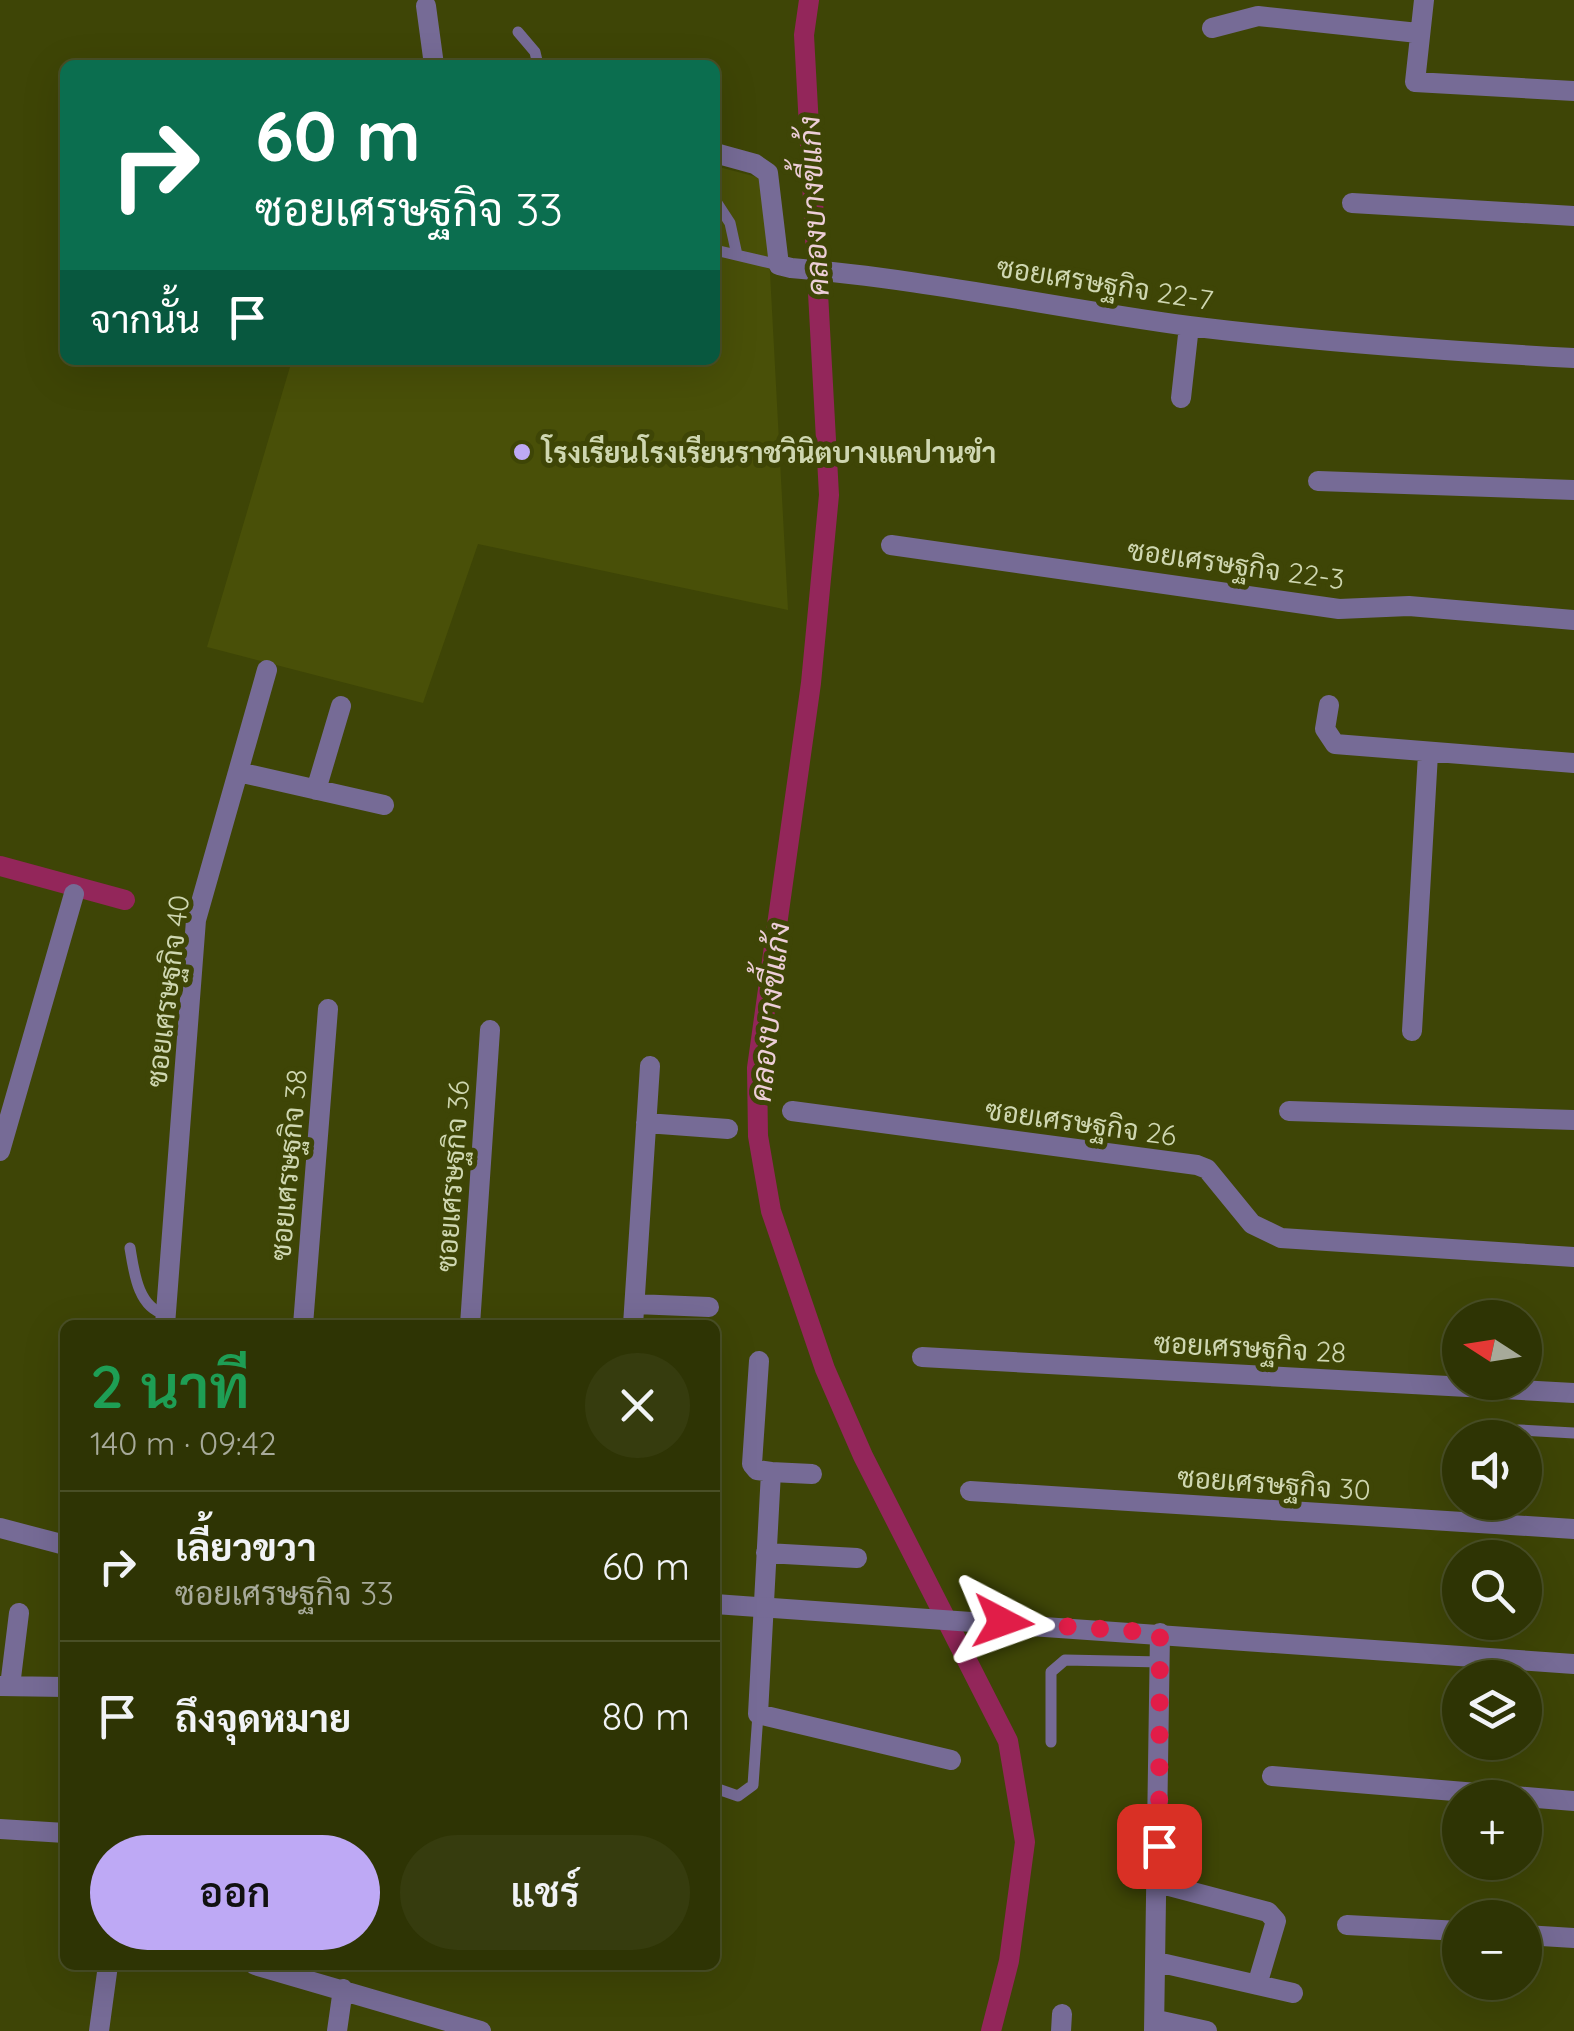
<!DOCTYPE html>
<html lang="th">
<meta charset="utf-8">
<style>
:root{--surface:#2e3404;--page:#363c0e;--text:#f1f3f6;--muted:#a7aa9a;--line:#494f26;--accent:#bea9f5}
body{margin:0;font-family:Quicksand,Sarabun,sans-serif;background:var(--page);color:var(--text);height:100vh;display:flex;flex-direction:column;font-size:38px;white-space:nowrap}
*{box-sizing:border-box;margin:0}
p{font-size:32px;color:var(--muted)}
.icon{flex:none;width:55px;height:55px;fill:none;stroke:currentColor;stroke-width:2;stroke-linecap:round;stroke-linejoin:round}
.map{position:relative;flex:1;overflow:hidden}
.drawer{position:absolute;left:60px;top:1320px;width:660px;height:650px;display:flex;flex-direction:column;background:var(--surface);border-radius:15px;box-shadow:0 10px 40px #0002,0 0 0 2px var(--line)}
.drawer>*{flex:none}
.hud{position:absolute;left:60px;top:60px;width:660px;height:305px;border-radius:15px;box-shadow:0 10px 40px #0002,0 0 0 2px var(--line);background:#0b6e4f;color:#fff;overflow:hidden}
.needle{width:65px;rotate:282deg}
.fabs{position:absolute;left:1442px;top:1300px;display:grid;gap:20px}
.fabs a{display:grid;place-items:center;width:100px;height:100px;border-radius:50%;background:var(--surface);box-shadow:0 10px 40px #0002,0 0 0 2px var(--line);font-size:50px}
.pin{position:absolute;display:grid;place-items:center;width:85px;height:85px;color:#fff;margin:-42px;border-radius:20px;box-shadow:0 5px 15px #0006}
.me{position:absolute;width:110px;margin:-55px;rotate:94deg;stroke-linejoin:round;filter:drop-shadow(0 0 8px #0008)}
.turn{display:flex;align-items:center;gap:35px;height:210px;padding:0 30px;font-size:45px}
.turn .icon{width:130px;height:130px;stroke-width:2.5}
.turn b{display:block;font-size:70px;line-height:85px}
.then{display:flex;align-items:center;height:95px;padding:0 30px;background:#0003;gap:20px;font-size:38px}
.round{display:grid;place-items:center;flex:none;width:105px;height:105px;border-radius:52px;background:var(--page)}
.head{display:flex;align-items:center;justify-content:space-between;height:170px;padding:0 30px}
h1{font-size:60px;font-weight:600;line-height:75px;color:#1e9e55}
.cta{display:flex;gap:20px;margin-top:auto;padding:20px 30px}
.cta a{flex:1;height:115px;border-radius:60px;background:var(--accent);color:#111;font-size:40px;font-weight:600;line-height:115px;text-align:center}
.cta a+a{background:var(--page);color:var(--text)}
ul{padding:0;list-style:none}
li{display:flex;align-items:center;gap:30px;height:150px;padding:0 30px;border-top:2px solid var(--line)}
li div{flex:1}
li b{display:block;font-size:38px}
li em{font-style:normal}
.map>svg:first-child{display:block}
</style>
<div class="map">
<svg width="1574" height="2031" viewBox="0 0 1574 2031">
<rect width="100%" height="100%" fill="#3e4506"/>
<!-- built -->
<path fill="#495008" d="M715,166l50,13 23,431 -310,-66 -55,159 -216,-56 85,-287h423z"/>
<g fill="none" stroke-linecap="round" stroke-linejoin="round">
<!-- canal -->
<path stroke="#93265a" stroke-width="20" d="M809,0l-5,35 25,460 -18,188 -54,385 1,68 13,75 54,158 38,87 145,285 17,101 -16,119 -18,70
M0,866l125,34"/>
<!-- service -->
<path stroke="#766b96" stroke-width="11" d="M518,32l17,20 3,13
M715,200l15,23 7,32
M715,250l64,15
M130,1248c4,24 8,60 35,66
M1519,1430l55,3
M1051,1742v-70l14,-12 97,2
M715,1788l23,8 15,-11 5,-71"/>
<!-- minor -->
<path stroke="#766b96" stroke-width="20" d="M1424,0l-9,82 159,9
M426,6l8,59
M1212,28l46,-12 160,17
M715,153l40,11 13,9 11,92 12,3c134,11 265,40 398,58 128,16 256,25 385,32
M1352,203l222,13
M1181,398l8,-72
M1318,481l256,9
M891,545l448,64 70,-3 165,14
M1329,705l-4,24 10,15 239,19
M238,772l146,33
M316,790l25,-84
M1412,1031l16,-277
M792,1111l405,54 10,4 45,55 29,14 293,19
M1289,1111l285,9
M646,1123l82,6
M0,1151l74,-257
M635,1304l74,3
M165,1325l31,-405 71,-250
M303,1325l25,-316
M470,1325l20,-295
M633,1325l17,-259
M922,1357l652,36
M759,1361l-7,103 5,6 14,2 -13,242 193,46
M771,1472l41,2
M970,1491l604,38
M766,1553l91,5
M0,1686l65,1
M10,1686l9,-73
M1272,1776l302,25
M0,1829l65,4
M1158,1883l110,29 8,9 -19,64
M1347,1925l113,6
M1525,1935l49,3
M1157,1962l136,31
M255,1965l226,66
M1157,2020l50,11
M99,2031l9,-66
M337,2031l6,-42
M1061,2031l1,-17
M1154,2031l6,-398"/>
<!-- tertiary -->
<path stroke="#766b96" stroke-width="20" d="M0,1528l65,17
M715,1604l859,60"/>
</g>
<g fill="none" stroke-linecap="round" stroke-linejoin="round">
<!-- route -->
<path stroke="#e11d48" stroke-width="18" stroke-dasharray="0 32.4" d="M1003,1622l157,11 -1,213"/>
</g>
<!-- markers -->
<circle fill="#bea9f5" stroke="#3e4506" stroke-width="4" cx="522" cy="452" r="10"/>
<g text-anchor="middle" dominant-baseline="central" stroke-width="10" stroke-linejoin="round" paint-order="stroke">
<!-- street labels -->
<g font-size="28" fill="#cfd7b1" stroke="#3e4506">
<text transform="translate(1105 283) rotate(9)">ซอยเศรษฐกิจ 22-7</text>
<text transform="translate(1236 564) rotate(8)">ซอยเศรษฐกิจ 22-3</text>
<text transform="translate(167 991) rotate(-83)">ซอยเศรษฐกิจ 40</text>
<text transform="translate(1081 1122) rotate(8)">ซอยเศรษฐกิจ 26</text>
<text transform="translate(288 1165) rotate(-85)">ซอยเศรษฐกิจ 38</text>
<text transform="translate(452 1176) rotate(-86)">ซอยเศรษฐกิจ 36</text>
<text transform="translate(1250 1347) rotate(3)">ซอยเศรษฐกิจ 28</text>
<text transform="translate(1274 1483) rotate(4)">ซอยเศรษฐกิจ 30</text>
</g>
<!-- poi labels -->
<g font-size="28" font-weight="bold" fill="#cfd7b1" stroke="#3e4506" text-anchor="start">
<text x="542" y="452">โรงเรียนโรงเรียนราชวินิตบางแคปานขำ</text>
</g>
<!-- water labels -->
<g font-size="30" font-style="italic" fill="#edced8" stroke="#3e4506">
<text transform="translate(813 206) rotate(-93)">คลองบางขี้แก้ง</text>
<text transform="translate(769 1012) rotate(-84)">คลองบางขี้แก้ง</text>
</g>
</g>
</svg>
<div class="fabs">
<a><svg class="needle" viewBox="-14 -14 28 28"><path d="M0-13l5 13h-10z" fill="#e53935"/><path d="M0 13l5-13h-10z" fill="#a7aa9a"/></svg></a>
<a><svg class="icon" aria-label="sound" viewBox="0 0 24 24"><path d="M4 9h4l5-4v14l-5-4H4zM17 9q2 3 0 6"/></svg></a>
<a><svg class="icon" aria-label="search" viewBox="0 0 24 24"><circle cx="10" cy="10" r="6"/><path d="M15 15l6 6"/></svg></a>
<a><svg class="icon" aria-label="layers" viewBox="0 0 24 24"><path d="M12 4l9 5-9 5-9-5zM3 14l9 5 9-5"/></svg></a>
<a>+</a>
<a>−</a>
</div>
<div class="pin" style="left:1159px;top:1846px;background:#d93025"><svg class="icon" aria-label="arrive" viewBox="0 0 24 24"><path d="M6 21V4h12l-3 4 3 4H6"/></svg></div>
<svg class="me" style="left:1003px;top:1622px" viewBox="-20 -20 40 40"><path d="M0-17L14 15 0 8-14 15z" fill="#e11d48" stroke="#fff" stroke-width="4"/></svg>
<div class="hud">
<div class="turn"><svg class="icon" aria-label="right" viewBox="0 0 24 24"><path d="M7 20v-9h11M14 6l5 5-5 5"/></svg><div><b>60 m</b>ซอยเศรษฐกิจ 33</div></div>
<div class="then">จากนั้น<svg class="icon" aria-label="arrive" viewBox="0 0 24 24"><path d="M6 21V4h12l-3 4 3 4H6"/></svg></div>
</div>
<section class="drawer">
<div class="head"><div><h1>2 นาที</h1><p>140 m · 09:42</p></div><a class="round"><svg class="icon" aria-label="close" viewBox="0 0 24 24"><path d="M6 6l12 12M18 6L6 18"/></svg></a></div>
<ul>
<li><svg class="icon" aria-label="right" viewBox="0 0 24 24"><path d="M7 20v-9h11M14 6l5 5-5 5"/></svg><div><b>เลี้ยวขวา</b><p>ซอยเศรษฐกิจ 33</p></div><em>60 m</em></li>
<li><svg class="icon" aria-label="arrive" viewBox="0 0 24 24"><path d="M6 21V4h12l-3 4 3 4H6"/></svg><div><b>ถึงจุดหมาย</b></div><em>80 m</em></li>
</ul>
<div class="cta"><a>ออก</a><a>แชร์</a></div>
</section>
</div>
